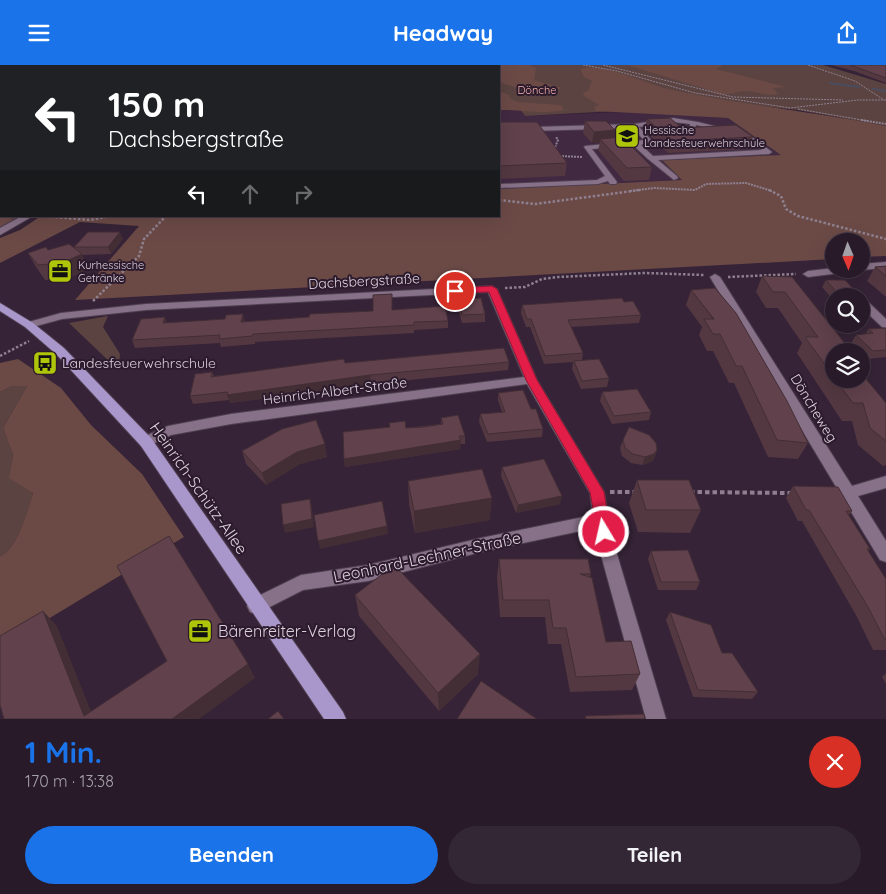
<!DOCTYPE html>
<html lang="de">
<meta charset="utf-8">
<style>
:root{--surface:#281a29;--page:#342735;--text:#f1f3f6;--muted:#a5a1a8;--line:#443846;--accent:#1a73e8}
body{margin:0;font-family:Quicksand,sans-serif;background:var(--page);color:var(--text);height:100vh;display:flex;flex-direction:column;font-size:19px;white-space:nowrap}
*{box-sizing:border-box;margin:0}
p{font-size:16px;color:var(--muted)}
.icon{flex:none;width:28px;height:28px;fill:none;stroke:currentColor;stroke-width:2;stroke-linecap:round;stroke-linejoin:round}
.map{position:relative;height:654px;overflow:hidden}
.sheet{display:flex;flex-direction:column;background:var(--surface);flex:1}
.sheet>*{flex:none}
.hud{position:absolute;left:0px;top:0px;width:500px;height:152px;box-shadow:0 5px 20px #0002,0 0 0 1px var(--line);background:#202124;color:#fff;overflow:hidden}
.needle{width:32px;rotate:178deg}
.tools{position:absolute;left:825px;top:168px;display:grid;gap:10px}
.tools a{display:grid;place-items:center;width:45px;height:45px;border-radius:50%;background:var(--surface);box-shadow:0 5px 20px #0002,0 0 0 1px var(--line);font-size:25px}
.pin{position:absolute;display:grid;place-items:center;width:42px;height:42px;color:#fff;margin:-21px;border:2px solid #fff;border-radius:50%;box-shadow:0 1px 5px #0007}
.me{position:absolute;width:55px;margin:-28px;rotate:351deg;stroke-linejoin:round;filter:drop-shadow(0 0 4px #0008)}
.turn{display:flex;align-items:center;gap:18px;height:105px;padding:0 25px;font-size:22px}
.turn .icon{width:65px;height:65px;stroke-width:2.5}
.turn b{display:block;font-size:35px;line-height:42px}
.lanes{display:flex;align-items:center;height:48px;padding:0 25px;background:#0003;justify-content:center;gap:25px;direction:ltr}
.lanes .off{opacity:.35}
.round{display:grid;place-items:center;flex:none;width:52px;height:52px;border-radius:26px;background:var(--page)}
.overview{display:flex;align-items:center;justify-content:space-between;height:85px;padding:0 25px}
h1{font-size:30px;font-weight:700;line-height:38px;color:var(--accent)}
.primary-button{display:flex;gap:10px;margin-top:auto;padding:10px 25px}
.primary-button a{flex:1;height:58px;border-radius:30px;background:var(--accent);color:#fff;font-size:20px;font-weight:700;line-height:58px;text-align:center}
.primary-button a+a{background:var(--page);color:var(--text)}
header{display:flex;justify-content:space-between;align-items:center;height:65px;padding:0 25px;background:var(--accent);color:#fff;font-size:22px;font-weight:700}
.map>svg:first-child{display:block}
</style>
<header><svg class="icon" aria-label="menu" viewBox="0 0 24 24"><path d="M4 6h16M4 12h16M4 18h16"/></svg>Headway<svg class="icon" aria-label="share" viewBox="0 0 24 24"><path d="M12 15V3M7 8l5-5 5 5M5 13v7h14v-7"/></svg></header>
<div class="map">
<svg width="886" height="654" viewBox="0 0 886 654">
<rect width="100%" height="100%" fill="#362337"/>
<!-- built -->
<path fill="#412942" d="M520,44l5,7 99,-4 104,6 54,37 -119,6 20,19 -184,9v-79z"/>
<!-- green -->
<path fill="#5a4340" d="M0,0h823l63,19v42l-88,-16 -58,-6 -215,12 -5,-7 -21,1v-44h-498v150h20l-21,11z
M108,251l-5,11 17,27 -1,13 -6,-2 -44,-42z
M12,321h15l-24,42 10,27 -3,20 23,18c-4,16 -16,57 -33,63v-164z"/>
<!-- forest -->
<path fill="#6b4a46" d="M0,0h529l7,3 -2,12 28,8c-19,10 -45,0 -63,-6v-16h-498v150h14l-4,3 3,2 -14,6z
M627,0h96l-7,4 70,18 -13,1 5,6c-13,3 -21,-3 -32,-3 -8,0 -15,4 -24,3z
M584,3c31,-2 60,16 88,22 71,15 143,22 214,36v130l-25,1v-16h-27v18l-759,41 64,-74 -59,-4 -80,41v-25l20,-8 21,-14h458v-27l183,-9 -20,-20 119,-5 -53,-37 -132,-7 -2,-4 5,-2 -15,-9 -1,-3 5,-2 4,-10 -8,-4 -4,-8z
M499,26l10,4 1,3 7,4 44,3 3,5c-22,5 -43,-1 -65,0z
M18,294l43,29 30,37 51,49 42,63 -184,111v-92c17,-6 28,-46 33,-63l-24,-15 4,-23 -10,-27 24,-42h-15l-12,6v-29z"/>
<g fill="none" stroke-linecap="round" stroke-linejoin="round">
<!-- stream -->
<path stroke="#4a4d60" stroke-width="2" d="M830,18l29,4
M873,24l13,2"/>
<defs>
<path id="minor" d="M673,53l25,4 28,7c-10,9 -24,7 -36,1v-6l-17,-2 -34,5 13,14 -11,4 12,11 109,-6 -18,-14 -10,-3 2,-3 12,4 24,18 -3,2 -111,6 19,16 1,2 -4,2 -26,-21 -14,-13 -42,3 25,33 -1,2h-6l-2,-3 -10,3 -99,4v-4l98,-4 8,-4 -21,-29 1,-1 59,-6 -12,-12 -133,4v-4l135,-4zM696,60l22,5 -10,2 -13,-4z
M22,151h11l-33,19v-7z
M886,197v6l-25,2 -4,-1h4v-5z
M834,203l20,1 -5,3 -41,5 -5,-3 5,-3z
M715,209l5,3 132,209 34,-10v12l-28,8 28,45v21l-6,-2 -170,-283z
M492,221l5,3 40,91 67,112 10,52 52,175h-20l-48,-175 -3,-16 -114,24 -113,29 -65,9 -47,24 -6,-2 -3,-6 3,-6 51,-25 67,-10 113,-27 112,-23 -3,-22 -63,-109 -296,40 -60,11 -25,12 -5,-1 -2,-4 2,-4 27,-12 63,-12 293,-37 -36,-85 -342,18 -84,9 -33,9 -5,-3 1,-2 36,-10 85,-9z
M861,233l4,1 21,20v9l-4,-1 -21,-20z"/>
<path id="major" d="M0,238l33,20 31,25 87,90 192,274 3,7h-22l-183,-273 -85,-92 -31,-27 -25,-16z"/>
</defs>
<!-- minor casing -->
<use href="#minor" stroke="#4f3f50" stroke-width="2"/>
<!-- major casing -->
<use href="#major" stroke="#4f3f50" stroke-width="2"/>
<!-- path-far3 -->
<path stroke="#8f8090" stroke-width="1" stroke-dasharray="2 1" stroke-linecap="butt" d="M583,0l34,6 78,22 95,15 68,-8h28
M603,0l130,32 110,3
M808,0l47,16 29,19
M129,1l4,-1
M798,44l70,12"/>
<!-- path-far2 -->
<path stroke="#8f8090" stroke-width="2" stroke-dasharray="2 1" stroke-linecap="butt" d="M861,55l25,4
M554,85l4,-10 -2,-3
M559,91l23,1
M630,126l24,-3 41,2 11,-6 40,-1 26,8"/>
<!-- path-far1 -->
<path stroke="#8f8090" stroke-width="2.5" stroke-dasharray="2.5 2" stroke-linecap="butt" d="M769,125l12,6 5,13 12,7 88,23
M499,135l36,4 105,-14
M42,151l48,4 21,-4
M728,212l68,-3
M505,223l20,-1 17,-8 16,-2 87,-4 59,2
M93,236l46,-45 5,-17 22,-23
M0,291l29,-15"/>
<!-- path -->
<path stroke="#8f8090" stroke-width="4" stroke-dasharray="4.5 3" stroke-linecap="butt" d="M610,427h26
M690,427l101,1"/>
<!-- minor -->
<use href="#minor" fill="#877188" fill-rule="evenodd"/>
<!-- major -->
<use href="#major" fill="#a997cb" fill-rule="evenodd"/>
</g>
<!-- wall -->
<path fill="#533841" d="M831,0h55v18l-32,-12z
M647,54l35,9 71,9 -4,12 -81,4 -24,-23z
M585,56l30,9 -2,8 39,29 -3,13 -25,1 -26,-31 2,-7h-8l-9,-10z
M499,57l68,41 -2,13 -66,3z
M123,174l-12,15 -29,1 6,14 -19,9 -24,2 -9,-13 -8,-14 46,-6z
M886,201v30h-1l-18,-15 8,-14z
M762,211l30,1 42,74v28h27l25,24v62l-3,1 -25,-21 -6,-24h-10l-45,-68 5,-10 -24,-35h-12l-10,-16z
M826,215l34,16h-26v5l-12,-14z
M691,225l117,153 -10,16 -30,-2 -34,-74h-5l-16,-32h-6l-8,-16 3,-8 -16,-22z
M861,232l8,8 -5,8h-3z
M458,234l27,15v8l-23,1 -4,-16z
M624,237l17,13 -2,8 -68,4 12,26 -1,7 27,18 -2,9 -26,2 -9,-20 1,-7 -29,2 -14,-37h-4l-5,-14 1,-8z
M393,245l55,11v7l-34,2v3l-159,9v2l-34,3 -1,-4 -85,5 -3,-8 36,-17 77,-1z
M886,263v29l-18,2 -7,-7v-1h-1l-9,-8 5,-8 10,-1 2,-5z
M509,297l-1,8 -137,14 -141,19 -1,-3 -36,4 -3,-8 22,-24 2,4 131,-13z
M602,327l49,20 -2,8 -37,4 -12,-23z
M498,328l33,16 12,20 -1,8 -55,5 -8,-20 1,-8 22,-2 -4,-12z
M441,353l24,18v8h-5v5l-115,18 -1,-8 62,-31 35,-4z
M623,375l34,10 -3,9 -3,3 -9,3 -11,-2 -9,-7 -2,-8z
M242,386l85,6 -27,7 -34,21 -20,-21z
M502,402l58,37 -44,9 -15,-37z
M637,415l64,30 -11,23 -52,-1 -9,-29z
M408,416l82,39 -75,13 -6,-29z
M793,421l59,25 -3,4 21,34 -2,3 18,27v71h-13l-16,-33 -55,-96h-4l-12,-23z
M651,486l49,31 -4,8h-38l-10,-31z
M499,494l92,15 -1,3 16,65 34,32 -8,16 -62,2 -9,-48h-13l-3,-27h-45l-3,-40z
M355,530l123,79 -39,37 -80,-95z
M670,547l52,41 36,39 -6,7 -59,-2 -27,-77z
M886,608v11l-4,-7z"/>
<!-- shaded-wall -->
<path fill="#432e35" d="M615,65l-2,11 -13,-2v4h-8l2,-11z
M120,167l3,7 -12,15 -3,-7z
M82,189l6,15 -19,9 -7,-15z
M243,249l2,8h-4z
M165,252l3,8 -5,-2z
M370,310l1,9 -141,19 -3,-8z
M461,375l-1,9 -115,18 -1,-8z
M325,379l2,13 -27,7 -34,21 -4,-12 35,-21z
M657,385l-3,9 -3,3 -9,3 3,-8z
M562,431l-2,8 -44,9 2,-8z
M492,433l-2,22 -75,13 -1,-22z
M310,434l2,8 2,20 -29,6 -2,-8z
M387,461l1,8 -68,15 -2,-8z
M43,546l14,15 37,93 -10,-3z
M480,589l-2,20 -39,37 -1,-18z
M248,599l7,14 -56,41h-27z"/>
<!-- building -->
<path fill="#60414c" stroke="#432e35" d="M850,0h36v13l-30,-11z
M670,53l12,10 54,-3 17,12 -82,4 -24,-22z
M585,56h21l9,9 -21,2z
M499,57h38l30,41 -68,3z
M622,72l30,30 -25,1 -27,-29z
M88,167h32l-12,15h-34z
M69,179l13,10 -20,9 -24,2 -10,-12 18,-6 2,3z
M886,201v10l-11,-9z
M762,211l30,1 59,74h-17v26l-29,-40h13l-33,-45h-12z
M826,215h19l15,16h-20z
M715,223l21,25 51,88 21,42 -31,-3 -35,-74h-6l-16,-32h-7l-9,-15h10l-23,-29z
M392,229v16l53,-4 3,15 -34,1v3l-161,9 -1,2 -33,3 1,-4 -88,5 9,-21 24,-2 -2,6 62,-4 1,-4 17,-1 -2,8 68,-5 1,-3 63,-3v-16z
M861,232l8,8h-8z
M481,233l4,16 -23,1 -4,-16z
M622,233l2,4 9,-1 8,14 -73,5 15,33 -38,3 -14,-37h-4l-5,-14z
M886,263v22l-13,1 -17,-16 17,-2 -5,-4z
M504,283l5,14 -139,13 -143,20 1,-3 -38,4 5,-22 17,-2 -1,5 133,-18 1,4z
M599,294l10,19 -27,3 -8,-20z
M861,308l25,30v38l-16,-13 -7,-25h-10l-18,-24h26z
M637,324l14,23 -37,4 -12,-24z
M523,325l8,19h5l7,20 -55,5 -8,-20 25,-2 -7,-19z
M458,350l7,21h-6l2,4 -117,19 -1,-27 47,-5 -1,-4 16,-2 1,7 18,-1 19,-3 -2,-6z
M316,355l9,24 -28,8 -35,21 -20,-22 40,-22z
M629,362l20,8 7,8 1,7 -3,4 -9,3 -12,-3 -8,-6 -2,-8z
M544,394l18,37 -44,9 -16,-38z
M482,404l10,29 -78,13 -6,-30z
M637,415h52l12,30h-55z
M793,421l45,1 14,24h-6l24,38h-3l19,30v61h-1l-17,-33 -59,-97h-3z
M310,434l2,20 -29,6 -2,-21z
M382,436l5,25 -69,15 -4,-26z
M169,471l79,128 -76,55h-168l-4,-14v-69l43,-25 41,105 83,-55 -50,-95z
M688,485l12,32h-39l-10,-31z
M499,494h89l3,15h-11l12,4 14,64 25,-1 9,33 -64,3 -10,-49h-13l-4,-28h-46z
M394,500l86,89 -42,39 -83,-98z
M670,547l41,13 11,28h10l26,39 -60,-2z
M481,616l56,38h-80z
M278,646l6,8h-16z
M644,649l1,5h-59l-1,-3z"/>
<!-- route -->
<path fill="#e11d48" stroke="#92132f" d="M492,221l5,3 40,91 67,112 7,40 -2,4 -5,2 -6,-2 -8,-44 -64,-112 -37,-88 -34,1 -4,-2 4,-3z"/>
<!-- icons -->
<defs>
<symbol id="school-square" viewBox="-11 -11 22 22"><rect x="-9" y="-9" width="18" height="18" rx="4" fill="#aec509" stroke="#2c1a2d"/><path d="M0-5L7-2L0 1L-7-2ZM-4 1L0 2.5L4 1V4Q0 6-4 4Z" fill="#111"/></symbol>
<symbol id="office-square" viewBox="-11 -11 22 22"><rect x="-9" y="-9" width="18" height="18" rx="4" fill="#aec509" stroke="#2c1a2d"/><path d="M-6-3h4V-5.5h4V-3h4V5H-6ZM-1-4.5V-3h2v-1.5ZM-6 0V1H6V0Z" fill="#111"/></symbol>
<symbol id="bus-square" viewBox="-11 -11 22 22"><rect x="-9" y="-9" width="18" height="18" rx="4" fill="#aec509" stroke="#2c1a2d"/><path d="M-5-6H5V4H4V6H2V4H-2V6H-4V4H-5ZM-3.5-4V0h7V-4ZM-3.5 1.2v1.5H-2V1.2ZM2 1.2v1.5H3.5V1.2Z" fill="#111"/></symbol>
</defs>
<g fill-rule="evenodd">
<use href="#school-square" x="613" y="57" width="28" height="28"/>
<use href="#office-square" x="46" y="192" width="28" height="28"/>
<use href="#bus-square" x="31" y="284" width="28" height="28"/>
<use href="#office-square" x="186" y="552" width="28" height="28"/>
</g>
<g text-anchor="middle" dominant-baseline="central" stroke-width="4" stroke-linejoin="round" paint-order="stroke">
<!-- far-park labels -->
<g font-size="11" fill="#f2b2aa" stroke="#2c1a2d">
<text x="537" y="25">Dönche</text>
</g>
<!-- far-poi labels -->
<g font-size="11" fill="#ddd0dd" stroke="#2c1a2d" text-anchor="start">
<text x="644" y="65">Hessische<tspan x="644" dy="13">Landesfeuerwehrschule</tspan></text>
<text x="78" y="200">Kurhessische<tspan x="78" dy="13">Getränke</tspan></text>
</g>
<!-- street labels -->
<g font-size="14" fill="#ddd0dd" stroke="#2c1a2d">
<text transform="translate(364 216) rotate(-3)">Dachsbergstraße</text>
<text transform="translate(335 326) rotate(-7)">Heinrich-Albert-Straße</text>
<text transform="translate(814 343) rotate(59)">Döncheweg</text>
</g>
<!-- poi labels -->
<g font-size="14" fill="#ddd0dd" stroke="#2c1a2d" text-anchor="start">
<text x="62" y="298">Landesfeuerwehrschule</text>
</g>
<!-- near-street labels -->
<g font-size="16" fill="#ddd0dd" stroke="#2c1a2d">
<text transform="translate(199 423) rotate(55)">Heinrich-Schütz-Allee</text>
<text transform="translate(427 492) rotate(-12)">Leonhard-Lechner-Straße</text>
</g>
<!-- near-poi labels -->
<g font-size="16" fill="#ddd0dd" stroke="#2c1a2d" text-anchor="start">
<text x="218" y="566">Bärenreiter-Verlag</text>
</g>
</g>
</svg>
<div class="tools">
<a><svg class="needle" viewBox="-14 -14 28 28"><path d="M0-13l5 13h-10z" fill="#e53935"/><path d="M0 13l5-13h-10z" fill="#a5a1a8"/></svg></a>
<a><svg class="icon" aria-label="search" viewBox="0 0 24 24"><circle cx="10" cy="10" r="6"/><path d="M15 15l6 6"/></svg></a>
<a><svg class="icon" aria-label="layers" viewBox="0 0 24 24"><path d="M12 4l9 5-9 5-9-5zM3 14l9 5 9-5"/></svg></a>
</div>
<div class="pin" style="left:455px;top:226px;background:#d93025"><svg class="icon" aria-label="arrive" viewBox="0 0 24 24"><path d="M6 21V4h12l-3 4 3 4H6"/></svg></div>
<svg class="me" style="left:604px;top:467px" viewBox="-20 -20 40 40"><circle r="17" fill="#e11d48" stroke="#fff" stroke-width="3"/><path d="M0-11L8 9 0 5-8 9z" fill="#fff"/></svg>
<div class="hud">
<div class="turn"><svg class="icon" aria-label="left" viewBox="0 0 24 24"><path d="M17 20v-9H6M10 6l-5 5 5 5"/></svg><div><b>150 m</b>Dachsbergstraße</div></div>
<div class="lanes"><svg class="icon" aria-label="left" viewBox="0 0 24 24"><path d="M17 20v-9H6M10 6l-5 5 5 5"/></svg><svg class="icon off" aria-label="ahead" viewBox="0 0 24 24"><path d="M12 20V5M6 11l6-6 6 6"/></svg><svg class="icon off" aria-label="right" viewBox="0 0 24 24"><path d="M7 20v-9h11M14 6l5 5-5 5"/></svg></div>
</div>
</div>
<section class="sheet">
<div class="overview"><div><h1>1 Min.</h1><p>170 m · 13:38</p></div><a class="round" style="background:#d93025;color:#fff"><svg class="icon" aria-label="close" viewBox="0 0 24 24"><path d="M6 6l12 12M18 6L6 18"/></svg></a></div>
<div class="primary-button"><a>Beenden</a><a>Teilen</a></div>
</section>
